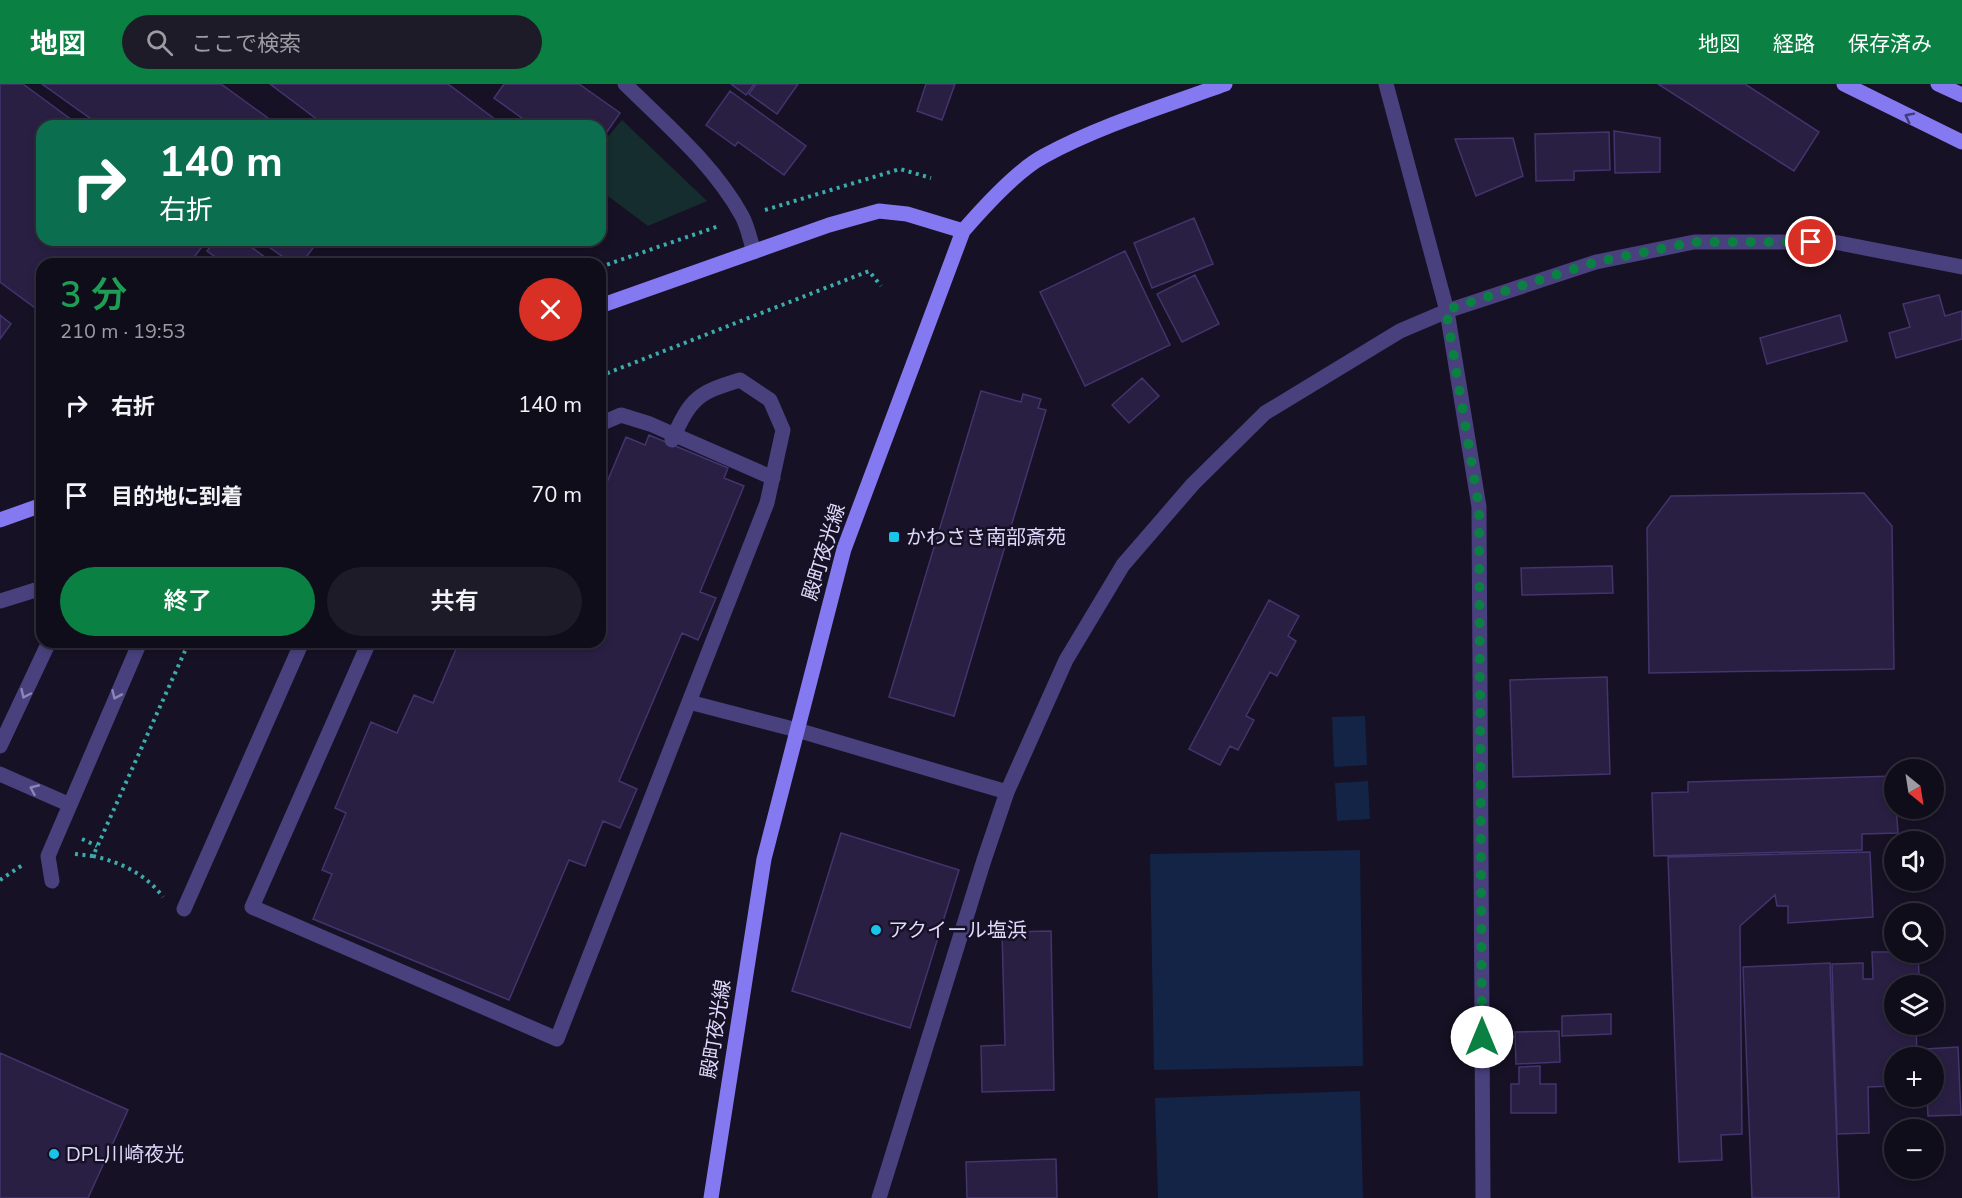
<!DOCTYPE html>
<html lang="ja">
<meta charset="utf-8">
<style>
:root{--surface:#100d1b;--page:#1e1b28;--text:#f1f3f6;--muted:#9c9ca3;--line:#302d3a;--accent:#0b8043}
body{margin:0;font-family:"Nunito Sans","Noto Sans JP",sans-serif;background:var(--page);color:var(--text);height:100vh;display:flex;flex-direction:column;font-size:22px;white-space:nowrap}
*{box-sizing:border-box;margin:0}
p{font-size:20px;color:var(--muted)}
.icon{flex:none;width:33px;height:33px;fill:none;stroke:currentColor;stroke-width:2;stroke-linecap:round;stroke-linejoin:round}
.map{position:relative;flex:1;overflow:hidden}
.drawer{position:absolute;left:36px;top:174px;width:570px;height:390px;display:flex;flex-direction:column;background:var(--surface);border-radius:18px;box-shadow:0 3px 9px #0003,0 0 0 2px var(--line)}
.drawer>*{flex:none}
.guide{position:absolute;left:36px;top:36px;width:570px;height:126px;border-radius:18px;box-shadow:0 3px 9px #0003,0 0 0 2px var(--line);background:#0b6e4f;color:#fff;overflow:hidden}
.needle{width:39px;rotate:150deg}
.controls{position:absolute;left:1884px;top:675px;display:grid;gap:12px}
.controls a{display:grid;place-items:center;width:60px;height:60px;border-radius:50%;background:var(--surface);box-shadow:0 3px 9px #0003,0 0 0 2px var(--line);font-size:30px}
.pin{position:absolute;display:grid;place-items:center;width:51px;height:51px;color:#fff;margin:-26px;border:3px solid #fff;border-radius:50%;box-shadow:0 2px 6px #0007}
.me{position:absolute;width:66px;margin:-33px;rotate:0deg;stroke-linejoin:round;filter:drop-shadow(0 0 4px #0008)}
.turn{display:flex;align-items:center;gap:21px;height:126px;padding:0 24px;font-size:27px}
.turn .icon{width:78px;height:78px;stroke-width:2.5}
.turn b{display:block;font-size:42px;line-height:51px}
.round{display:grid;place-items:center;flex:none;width:63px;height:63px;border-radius:32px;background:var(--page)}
.headline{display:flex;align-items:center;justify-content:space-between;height:102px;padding:0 24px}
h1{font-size:36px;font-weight:600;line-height:45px;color:#1e9e55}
.primary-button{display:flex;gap:12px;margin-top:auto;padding:12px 24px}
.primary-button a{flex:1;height:69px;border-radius:36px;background:var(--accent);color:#fff;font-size:24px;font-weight:600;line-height:69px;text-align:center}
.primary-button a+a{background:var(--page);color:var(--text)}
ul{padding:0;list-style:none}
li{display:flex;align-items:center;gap:18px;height:90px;padding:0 24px}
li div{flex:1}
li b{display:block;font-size:22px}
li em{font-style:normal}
header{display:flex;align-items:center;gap:36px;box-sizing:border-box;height:84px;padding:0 30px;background:var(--accent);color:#fff}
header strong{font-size:28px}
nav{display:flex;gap:33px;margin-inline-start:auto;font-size:21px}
.search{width:420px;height:54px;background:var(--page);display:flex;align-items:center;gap:15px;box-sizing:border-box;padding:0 21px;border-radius:33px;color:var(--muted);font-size:22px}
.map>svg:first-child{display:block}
</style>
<header>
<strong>地図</strong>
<div class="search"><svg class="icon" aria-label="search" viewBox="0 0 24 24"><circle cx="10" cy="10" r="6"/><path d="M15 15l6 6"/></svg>ここで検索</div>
<nav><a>地図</a><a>経路</a><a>保存済み</a></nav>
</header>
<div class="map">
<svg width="1962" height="1114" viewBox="0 0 1962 1114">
<rect width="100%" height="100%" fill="#161124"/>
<!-- green -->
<path fill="#152d2e" d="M622,36l85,81 -59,25 -48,-36v-44z"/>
<!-- water -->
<path fill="#142446" d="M1365,632l2,49 -33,2 -2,-50z
M1368,697l2,38 -33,2 -2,-38z
M1360,766l3,216 -209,4 -4,-216z
M1360,1007l3,107h-205l-3,-100z"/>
<!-- building -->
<path fill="#291f43" stroke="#43346d" stroke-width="1.5" d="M0,0h23l57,42h-38v114h165l-18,24h-70l-8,-6 -5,6h-64v49l-42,-31z
M42,0h179l58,42h-178z
M270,0h178l56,42h-178z
M504,0h75l41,29 -20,29v-16h-67l-39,-28z
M731,0h23l-8,11z
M756,0h42l-21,30 -28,-20z
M926,0h29l-13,36 -25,-9z
M1658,0h87l74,48 -25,39z
M730,7l76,55 -22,29 -46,-33 -3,4 -29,-21z
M1614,47l46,7v34l-45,1z
M1609,48l1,38 -36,1v9l-38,1 -1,-47z
M1513,54l10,38 -47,20 -21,-57z
M1194,134l19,46 -61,24 -18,-45z
M215,156h27l32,24h-49l-18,-13z
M259,156h60l-18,24h-8z
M1125,167l45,94 -85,41 -45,-94z
M1195,191l24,49 -37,18 -25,-48z
M1939,211l6,21 17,-5v28l-66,19 -7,-25 21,-6 -7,-23z
M0,231l11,9 -11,15z
M1840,231l7,26 -80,23 -7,-26z
M1142,294l17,18 -30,27 -17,-18z
M981,307l40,11 2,-8 18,5 -3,9 8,2 -92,306 -65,-19z
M649,351l79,33 -4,10 20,8 -44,106 16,6 -18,42 -16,-7 -63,148 18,8 -17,39 -17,-7 -18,45 -16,-6 -60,140 -196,-81 19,-45 -10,-4 24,-57 -11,-5 36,-86 26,11 17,-38 19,8 26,-61h141v-143l26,-62 19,8z
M1864,409l28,33 2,143 -245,4 -2,-145 24,-32z
M1612,482l1,27 -91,2 -1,-27z
M1269,516l30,16 -11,20 8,5 -19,35 -7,-4 -24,44 8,4 -16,30 -8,-4 -10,19 -31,-16z
M1607,593l3,97 -97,3 -3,-97z
M1894,692l4,57 -36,1v16l-208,6 -2,-63 36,-1v-10z
M841,749l118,37 -49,158 -118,-37z
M1870,768l3,65 -85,6v-17h-11l-2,-11 -35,31 2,208 -21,1 1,25 -43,2 -11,-305z
M1051,847l3,159 -72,2 -1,-46 24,-1 -3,-113z
M1872,868h46l1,24 -4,1v9h-21v38h22l1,34h-23v28l-26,1 1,46 -32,1 -5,-170 31,-1v16h10z
M1830,879l9,235h-87l-9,-231z
M1611,930v20l-49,2v-20z
M1559,947l1,31 -44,2 -1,-32z
M1958,963l3,68 -33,1 -1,-20h7v-38h-9v-9z
M0,969l128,57 -40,88h-88z
M1540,982v18h16v29h-45v-29h8v-17z
M1056,1075l1,39h-90l-1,-36z"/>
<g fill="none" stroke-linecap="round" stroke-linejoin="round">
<!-- path -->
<path stroke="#3cabac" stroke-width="4" stroke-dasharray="3 4.5" stroke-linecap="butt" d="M765,126l135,-41 31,9
M600,183l119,-41
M600,292l269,-105 12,15
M82,755l15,7
M75,770l18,2 96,-214
M93,772c27,6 53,18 70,41
M0,796l24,-16"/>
<!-- lane -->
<path stroke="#48417e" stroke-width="15" d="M625,0c42,41 89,81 117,132 6,11 8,24 12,36
M600,340l21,-9 29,9 123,54
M672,356c19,-42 25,-47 68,-60l30,20 13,30 -16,73 -78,199 108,28
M0,517l42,-13
M369,558l-117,265 305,132 132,-337
M0,662l49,-104
M0,690l68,30
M52,797l-4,-25 92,-214
M184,825l118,-267"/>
<!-- street -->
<path stroke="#48417e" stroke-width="15" d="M1386,0l61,227 32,196 4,691
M797,646l210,62
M879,1114l105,-338 23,-68 59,-132 57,-95 70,-81 72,-71 135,-82 47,-20 149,-49 98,-20h140l128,25"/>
<!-- secondary -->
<path stroke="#8579f1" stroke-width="15" d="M1844,0l118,58
M1938,0l24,11
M600,222l229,-81 50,-14 28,3 56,17
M0,436l42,-15
M711,1114l53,-339 80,-310 119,-318c20,-23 54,-61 81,-75 57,-31 121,-50 181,-72"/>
</g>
<!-- one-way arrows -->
<defs><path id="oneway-chevron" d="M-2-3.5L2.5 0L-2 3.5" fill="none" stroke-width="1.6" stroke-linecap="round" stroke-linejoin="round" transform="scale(1.5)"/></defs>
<use stroke="#423b76" href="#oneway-chevron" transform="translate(1909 33) rotate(-153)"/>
<g stroke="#8c85b6">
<use href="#oneway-chevron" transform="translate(25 610) rotate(115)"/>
<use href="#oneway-chevron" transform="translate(116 611) rotate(114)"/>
<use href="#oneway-chevron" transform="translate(34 705) rotate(-156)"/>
</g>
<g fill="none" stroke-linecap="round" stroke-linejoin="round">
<!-- route -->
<path stroke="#0b8043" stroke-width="10" stroke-dasharray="0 18" d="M1482,953l-3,-530 -33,-197 150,-48 98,-20h117"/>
</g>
<!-- markers -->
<g fill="#18c4e7" stroke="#161124" stroke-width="2">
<rect x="888" y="447" width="12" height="12" rx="3"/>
<circle cx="876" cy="846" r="6"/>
<circle cx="54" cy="1070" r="6"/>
</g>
<g text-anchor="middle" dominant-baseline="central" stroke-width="5" stroke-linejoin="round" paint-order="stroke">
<!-- poi labels -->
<g font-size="20" fill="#dfd9fb" stroke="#161124" text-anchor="start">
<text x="906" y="453">かわさき南部斎苑</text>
<text x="888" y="846">アクイール塩浜</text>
<text x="66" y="1070">DPL川崎夜光</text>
</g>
<!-- street labels -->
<g font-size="20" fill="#dfd9fb" stroke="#161124">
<text transform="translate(824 468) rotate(-73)">殿町夜光線</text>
<text transform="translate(716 945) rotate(-81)">殿町夜光線</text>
</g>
</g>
</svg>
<div class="controls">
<a><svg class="needle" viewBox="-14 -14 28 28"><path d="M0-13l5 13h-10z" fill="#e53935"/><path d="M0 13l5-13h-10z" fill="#9c9ca3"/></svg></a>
<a><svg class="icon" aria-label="sound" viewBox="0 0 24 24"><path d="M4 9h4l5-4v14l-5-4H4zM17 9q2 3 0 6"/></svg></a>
<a><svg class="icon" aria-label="search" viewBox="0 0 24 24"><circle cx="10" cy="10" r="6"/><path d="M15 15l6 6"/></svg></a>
<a><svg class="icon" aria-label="layers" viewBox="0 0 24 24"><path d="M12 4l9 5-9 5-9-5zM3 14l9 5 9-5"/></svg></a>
<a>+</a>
<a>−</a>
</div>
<div class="pin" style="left:1811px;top:158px;background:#d93025"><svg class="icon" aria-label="arrive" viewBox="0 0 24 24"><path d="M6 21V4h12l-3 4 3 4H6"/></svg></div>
<svg class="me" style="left:1482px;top:953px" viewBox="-20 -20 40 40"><circle r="19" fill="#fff"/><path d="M0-13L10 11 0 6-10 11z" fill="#0b8043"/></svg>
<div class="guide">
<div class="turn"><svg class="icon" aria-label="right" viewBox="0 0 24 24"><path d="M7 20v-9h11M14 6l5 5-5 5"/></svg><div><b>140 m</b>右折</div></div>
</div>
<section class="drawer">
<div class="headline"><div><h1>3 分</h1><p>210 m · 19:53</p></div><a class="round" style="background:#d93025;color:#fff"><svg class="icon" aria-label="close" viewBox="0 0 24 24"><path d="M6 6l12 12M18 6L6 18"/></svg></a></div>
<ul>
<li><svg class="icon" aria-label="right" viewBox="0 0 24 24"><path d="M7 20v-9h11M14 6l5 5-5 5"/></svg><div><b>右折</b></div><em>140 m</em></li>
<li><svg class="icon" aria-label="arrive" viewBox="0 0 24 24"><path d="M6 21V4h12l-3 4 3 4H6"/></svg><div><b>目的地に到着</b></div><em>70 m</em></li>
</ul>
<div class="primary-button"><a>終了</a><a>共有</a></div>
</section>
</div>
